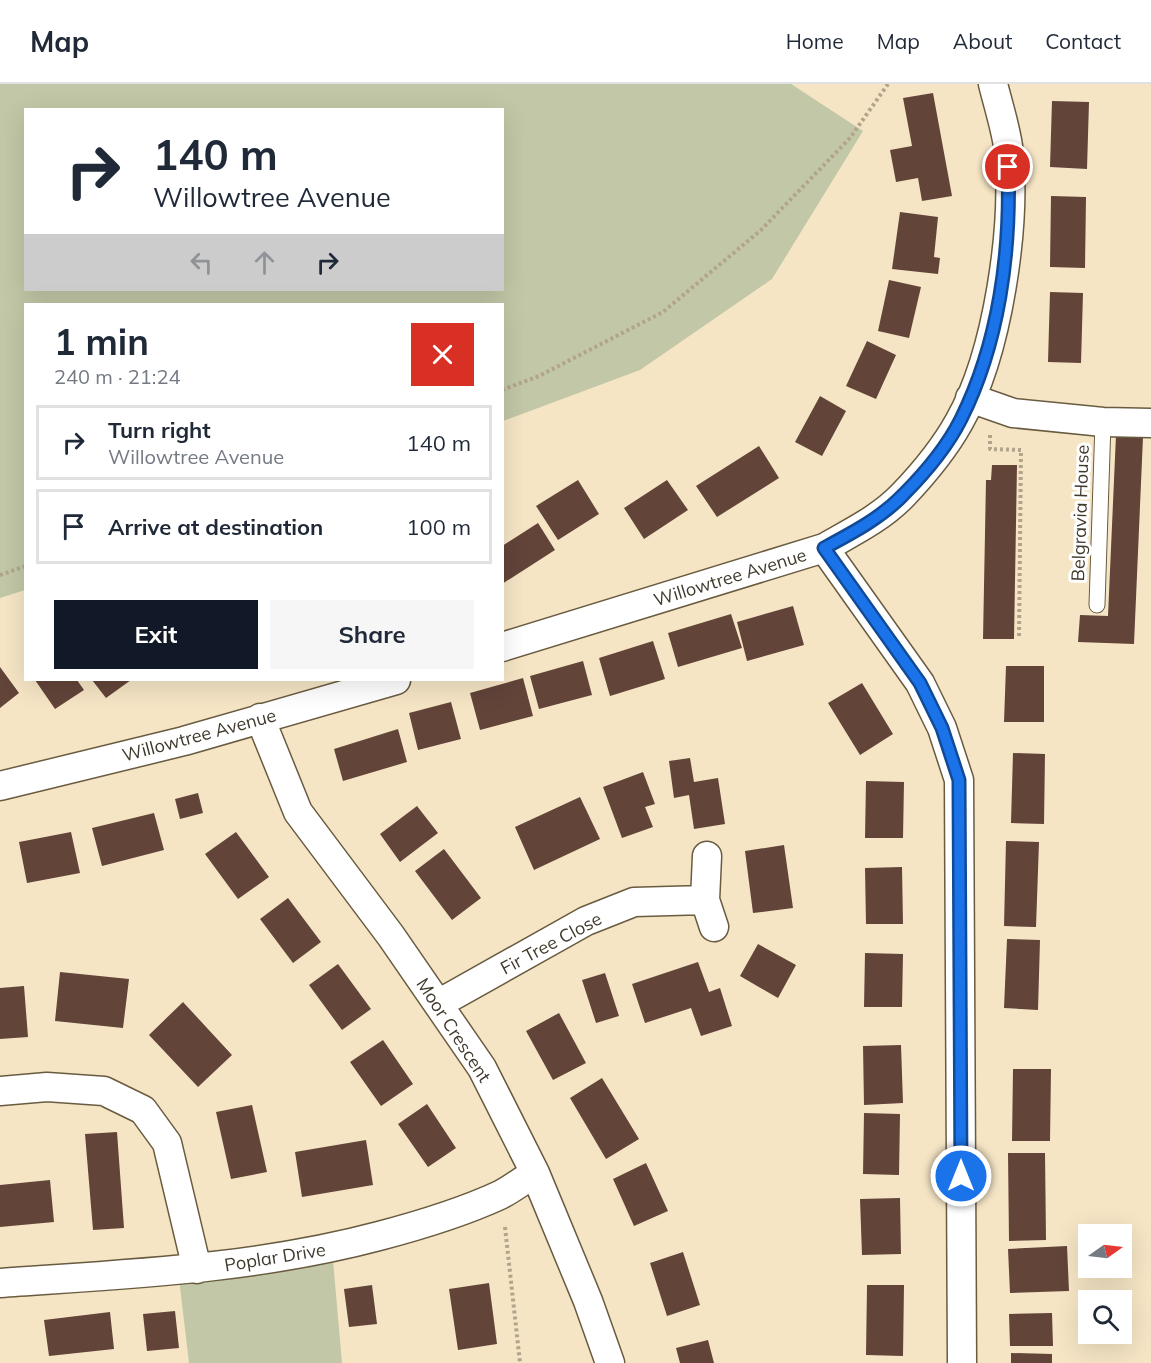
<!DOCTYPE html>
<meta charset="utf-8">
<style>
:root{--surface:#fff;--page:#f6f6f7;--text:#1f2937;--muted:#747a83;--line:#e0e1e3;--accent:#111827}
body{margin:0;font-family:Mulish,sans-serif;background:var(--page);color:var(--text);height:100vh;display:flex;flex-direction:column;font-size:22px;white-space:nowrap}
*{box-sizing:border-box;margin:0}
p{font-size:20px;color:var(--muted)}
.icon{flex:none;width:33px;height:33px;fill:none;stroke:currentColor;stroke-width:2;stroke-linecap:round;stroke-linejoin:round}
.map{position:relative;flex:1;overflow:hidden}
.panel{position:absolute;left:24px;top:219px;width:480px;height:378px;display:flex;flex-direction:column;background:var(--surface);border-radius:0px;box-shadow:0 6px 24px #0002}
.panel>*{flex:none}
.banner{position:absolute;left:24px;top:24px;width:480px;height:183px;border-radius:0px;box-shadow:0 6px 24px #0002;background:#fff;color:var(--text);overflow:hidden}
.needle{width:39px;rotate:76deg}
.controls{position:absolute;left:1078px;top:1140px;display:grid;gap:12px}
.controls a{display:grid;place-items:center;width:54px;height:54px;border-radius:0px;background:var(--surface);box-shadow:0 6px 24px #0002;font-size:30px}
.pin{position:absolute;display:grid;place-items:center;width:51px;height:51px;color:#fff;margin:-26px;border:3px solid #fff;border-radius:50%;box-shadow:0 2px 6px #0007}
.me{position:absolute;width:66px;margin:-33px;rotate:0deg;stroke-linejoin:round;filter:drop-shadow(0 0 4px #0008)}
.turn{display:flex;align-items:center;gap:21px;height:126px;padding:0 30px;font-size:27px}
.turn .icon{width:78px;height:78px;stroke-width:2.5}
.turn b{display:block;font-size:42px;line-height:51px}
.lanes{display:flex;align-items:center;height:57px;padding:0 30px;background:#0003;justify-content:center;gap:30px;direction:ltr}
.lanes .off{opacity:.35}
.round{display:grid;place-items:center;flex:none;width:63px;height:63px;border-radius:0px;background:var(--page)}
.summary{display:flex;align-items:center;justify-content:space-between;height:102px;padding:0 30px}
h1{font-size:36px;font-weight:700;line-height:45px}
.action{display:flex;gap:12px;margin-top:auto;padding:12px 30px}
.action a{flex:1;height:69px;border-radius:0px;background:var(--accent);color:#fff;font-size:24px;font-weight:700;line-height:69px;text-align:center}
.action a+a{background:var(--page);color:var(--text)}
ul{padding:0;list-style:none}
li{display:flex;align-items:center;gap:18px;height:75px;margin:0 12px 9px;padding:0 18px;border:3px solid var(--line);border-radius:0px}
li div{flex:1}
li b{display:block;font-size:22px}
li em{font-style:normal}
header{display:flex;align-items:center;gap:36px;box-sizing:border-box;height:84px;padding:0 30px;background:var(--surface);border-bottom:2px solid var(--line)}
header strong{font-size:28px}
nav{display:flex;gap:33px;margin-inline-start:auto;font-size:21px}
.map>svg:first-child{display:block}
</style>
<header>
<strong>Map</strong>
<nav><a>Home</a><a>Map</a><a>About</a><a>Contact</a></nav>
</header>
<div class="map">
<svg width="1151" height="1279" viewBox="0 0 1151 1279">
<rect width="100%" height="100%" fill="#f5e5c5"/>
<!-- green -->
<path fill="#c2c7a7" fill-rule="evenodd" d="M0,0h791l72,47 -91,148 -132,91 -137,51 -1,-117h-476l-1,286 -25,8zM26,26h476v180h-476z
M332,1165l10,114h-153l-11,-93z"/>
<!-- building -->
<path fill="#624439" d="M933,9l19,103 -30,5 -4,-23 -22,4 -6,-32 22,-4 -9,-48z
M1052,17l37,1 -2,67 -37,-2z
M1051,112l35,1 -1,71 -35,-1z
M900,128l38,5 -4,40 6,1 -2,16 -46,-5z
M889,196l32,7 -12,51 -31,-7z
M1050,208l33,1 -2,70 -33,-1z
M867,257l29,14 -20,44 -30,-13z
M820,312l26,15 -24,45 -27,-14z
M1116,351l27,2 -9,207 -56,-2 2,-27 28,1z
M759,362l20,32 -62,39 -21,-31z
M992,381h25l-3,174h-31l3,-159h5z
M578,396l21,34 -41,26 -22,-34z
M667,396l21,30 -44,29 -20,-31z
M538,439l17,27 -53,34v-38z
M793,522l11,39 -57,16 -10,-39z
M731,530l11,34 -64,19 -10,-34z
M653,557l12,38 -55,17 -11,-38z
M583,577l9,34 -53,14 -9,-33z
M1006,582h38v56h-40z
M0,583l19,26 -19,15z
M523,594l10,38 -53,14 -10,-37z
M35,596h42l7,10 -29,19z
M92,596h39l-25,18z
M862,599l31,51 -33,21 -32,-52z
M451,618l10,37 -43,11 -9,-37z
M398,645l9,33 -64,19 -9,-32z
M1013,669l32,1 -1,70 -33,-1z
M690,674l4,24 24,-4 7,46 -31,5 -5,-34 -15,3 -5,-37z
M643,688l12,32 -10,3 8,20 -31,11 -19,-51z
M866,697l38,1 -1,56h-38z
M198,709l5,20 -23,6 -5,-20z
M580,713l20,42 -66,31 -19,-43z
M417,722l21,27 -38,29 -20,-28z
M154,729l10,37 -62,16 -10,-38z
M71,748l9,41 -53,10 -8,-41z
M236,748l33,45 -31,22 -33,-45z
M1006,757l33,1 -3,85 -32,-1z
M784,761l9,63 -40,5 -8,-62z
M444,765l37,49 -29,22 -37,-49z
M902,783l1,57h-37l-1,-56z
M288,814l33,44 -28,21 -33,-44z
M1007,855l33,1 -2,70 -34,-2z
M758,860l38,21 -18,33 -38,-22z
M865,869l38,1 -1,53h-38z
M698,878l11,30 11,-4 12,38 -31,10 -10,-28 -46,15 -13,-39z
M338,880l33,45 -29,21 -33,-45z
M60,888l69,7 -6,49 -68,-7z
M605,889l14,43 -23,7 -14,-43z
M24,902l4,51 -28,2v-51z
M183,918l49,53 -34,32 -49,-52z
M559,929l27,50 -33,17 -27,-49z
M383,956l30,44 -32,22 -31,-44z
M901,961l2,58 -39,2 -1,-59z
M1013,985h38l-1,72h-38z
M602,994l37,61 -33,20 -36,-61z
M427,1020l29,44 -28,19 -30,-43z
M252,1021l15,67 -36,7 -15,-67z
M864,1029l36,1 -1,61 -36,-1z
M117,1048l7,96 -31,2 -8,-96z
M366,1056l7,45 -71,12 -7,-45z
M1008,1069h37l1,87 -37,1z
M646,1079l22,48 -34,15 -21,-47z
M50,1096l4,42 -54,5v-42z
M900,1114l1,56 -39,1 -2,-56z
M1067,1162l2,45 -59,2 -2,-44z
M683,1168l17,53 -33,11 -17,-53z
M489,1199l8,61 -39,6 -9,-61z
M372,1201l5,39 -28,3 -5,-38z
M867,1201h37l-1,71 -37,-1z
M175,1227l4,37 -32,3 -4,-37z
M110,1228l4,37 -65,7 -5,-36z
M1052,1229l1,33h-43l-1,-32z
M708,1256l6,23h-34l-4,-15z
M1011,1269l41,1v9h-41z"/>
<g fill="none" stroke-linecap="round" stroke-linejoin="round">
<defs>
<path id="service" d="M1097,521l6,-183"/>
<path id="minor" d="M970,314l43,15 90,9 48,1
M824,464l96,135 22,45 17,52 3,583
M502,563l322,-99c28,-16 57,-30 79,-53 21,-22 41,-46 56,-73 39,-68 58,-198 49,-276 -3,-20 -10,-42 -15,-62
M260,634l38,94 93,124 91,132 53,105 53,128 22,62
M0,702l184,-45 212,-61
M707,772l-2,44 9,27
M438,920l148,-83 48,-19 71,-2
M0,1007l47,-4 57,4 39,19 24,33 30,126
M0,1199c128,-9 255,-14 379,-47 42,-11 82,-23 121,-41 12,-6 23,-15 35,-22"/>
</defs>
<!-- service casing -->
<use href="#service" stroke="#695b40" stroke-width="17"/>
<!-- minor casing -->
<use href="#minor" stroke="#695b40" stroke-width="31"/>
<!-- path -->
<path stroke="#b1a48b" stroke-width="4" stroke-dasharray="3 3" stroke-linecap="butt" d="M502,306l37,-14 124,-64 98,-82 89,-92 38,-54
M990,351v14l31,1 -2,188
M0,491l26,-9
M505,1143l15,136"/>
<!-- service -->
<use href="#service" stroke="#fff" stroke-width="15"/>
<!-- minor -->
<use href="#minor" stroke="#fff" stroke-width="28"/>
</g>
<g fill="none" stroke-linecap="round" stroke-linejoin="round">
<defs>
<path id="route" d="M961,1092l-2,-396 -17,-52 -22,-45 -96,-135c28,-15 57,-30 79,-53 22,-22 44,-48 58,-76 38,-76 50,-167 47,-252"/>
</defs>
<!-- route casing -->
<use href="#route" stroke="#114b97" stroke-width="15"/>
<!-- route -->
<use href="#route" stroke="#1a73e8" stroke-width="10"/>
</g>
<g text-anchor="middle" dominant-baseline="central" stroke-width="6" stroke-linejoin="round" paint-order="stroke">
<!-- street labels -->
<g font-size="18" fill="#403a2d" stroke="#fff">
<text transform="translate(1080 429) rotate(-88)">Belgravia House</text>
<text transform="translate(730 493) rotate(-17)">Willowtree Avenue</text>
<text transform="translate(199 651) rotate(-15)">Willowtree Avenue</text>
<text transform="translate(551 859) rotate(-28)">Fir Tree Close</text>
<text transform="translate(454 946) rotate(57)">Moor Crescent</text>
<text transform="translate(275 1173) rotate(-9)">Poplar Drive</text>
</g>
</g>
</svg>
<div class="controls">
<a><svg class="needle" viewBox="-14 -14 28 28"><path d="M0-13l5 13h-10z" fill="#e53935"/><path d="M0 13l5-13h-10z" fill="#747a83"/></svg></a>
<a><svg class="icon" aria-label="search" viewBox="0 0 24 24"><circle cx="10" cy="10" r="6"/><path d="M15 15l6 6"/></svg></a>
</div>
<div class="pin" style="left:1008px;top:83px;background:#d93025"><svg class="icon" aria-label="arrive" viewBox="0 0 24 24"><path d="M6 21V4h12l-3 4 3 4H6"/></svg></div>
<svg class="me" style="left:961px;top:1092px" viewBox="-20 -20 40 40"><circle r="17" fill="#1a73e8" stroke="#fff" stroke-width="3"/><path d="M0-11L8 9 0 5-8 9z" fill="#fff"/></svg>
<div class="banner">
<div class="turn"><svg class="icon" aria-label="right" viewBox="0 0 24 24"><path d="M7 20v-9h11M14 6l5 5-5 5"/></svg><div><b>140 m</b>Willowtree Avenue</div></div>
<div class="lanes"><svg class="icon off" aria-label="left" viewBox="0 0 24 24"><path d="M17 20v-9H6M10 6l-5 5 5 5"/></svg><svg class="icon off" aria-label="ahead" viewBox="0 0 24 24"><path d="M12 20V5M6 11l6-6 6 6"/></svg><svg class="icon" aria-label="right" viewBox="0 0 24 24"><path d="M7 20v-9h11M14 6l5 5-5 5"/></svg></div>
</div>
<section class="panel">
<div class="summary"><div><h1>1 min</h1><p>240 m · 21:24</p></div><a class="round" style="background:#d93025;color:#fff"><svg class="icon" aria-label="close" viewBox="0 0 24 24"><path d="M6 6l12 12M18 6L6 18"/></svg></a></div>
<ul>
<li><svg class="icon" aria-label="right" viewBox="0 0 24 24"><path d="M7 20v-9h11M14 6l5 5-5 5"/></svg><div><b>Turn right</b><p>Willowtree Avenue</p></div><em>140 m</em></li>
<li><svg class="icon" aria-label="arrive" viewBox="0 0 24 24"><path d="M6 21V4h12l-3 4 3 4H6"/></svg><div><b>Arrive at destination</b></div><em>100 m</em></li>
</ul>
<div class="action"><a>Exit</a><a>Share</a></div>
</section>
</div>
